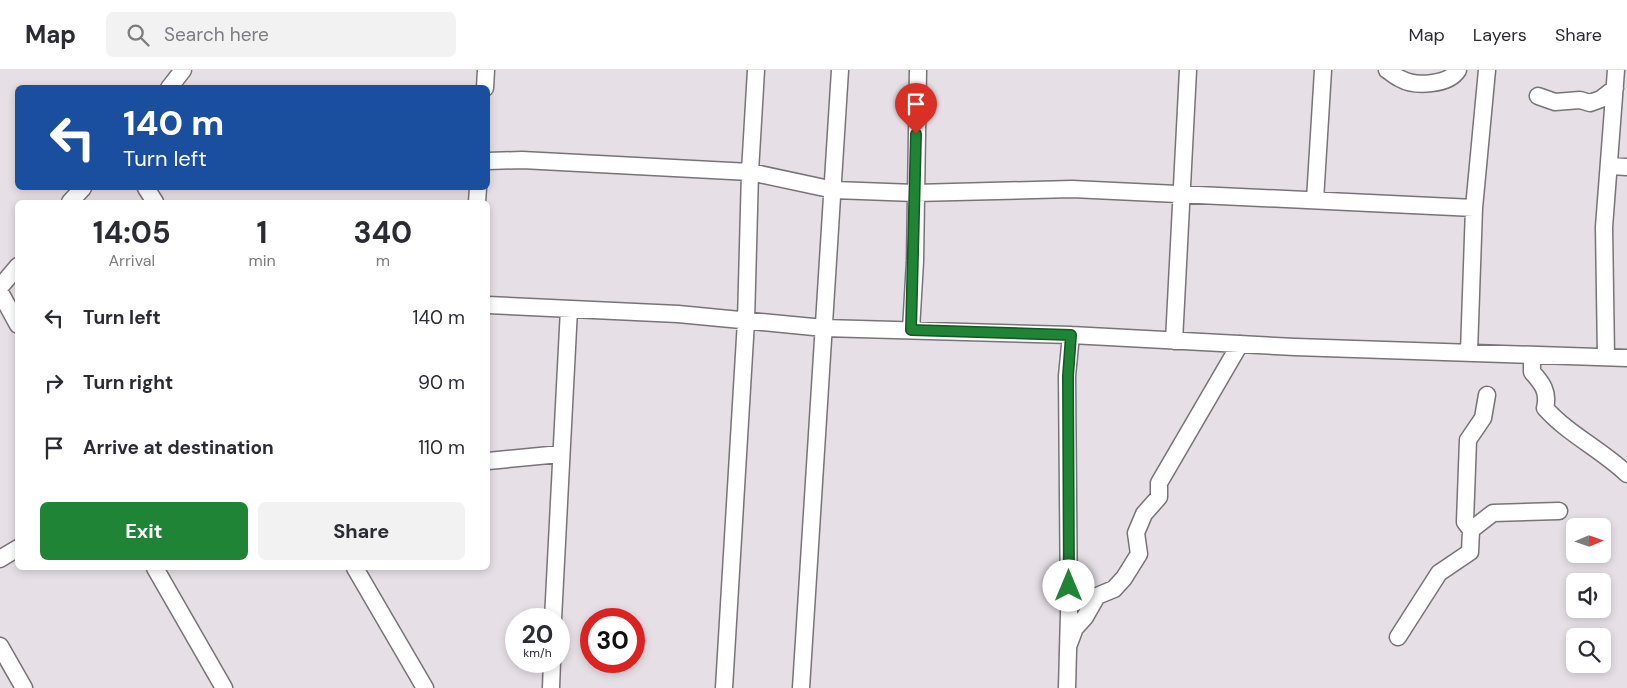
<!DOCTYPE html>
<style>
:root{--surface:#fff;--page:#f2f2f3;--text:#2b2b33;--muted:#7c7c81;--line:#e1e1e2;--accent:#208437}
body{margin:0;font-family:"DM Sans",sans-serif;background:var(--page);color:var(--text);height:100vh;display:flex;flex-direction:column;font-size:19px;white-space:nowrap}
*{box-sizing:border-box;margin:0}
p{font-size:16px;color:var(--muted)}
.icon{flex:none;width:28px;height:28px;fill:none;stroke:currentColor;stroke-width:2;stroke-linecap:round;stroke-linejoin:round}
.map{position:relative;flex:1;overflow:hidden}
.drawer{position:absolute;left:15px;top:130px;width:475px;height:370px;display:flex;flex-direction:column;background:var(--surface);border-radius:8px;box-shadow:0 2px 8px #0003}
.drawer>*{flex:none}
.top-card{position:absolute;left:15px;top:15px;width:475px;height:105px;border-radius:8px;box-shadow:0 2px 8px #0003;background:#1a4fa0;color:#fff;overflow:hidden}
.needle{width:32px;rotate:88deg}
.fabs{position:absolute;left:1566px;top:448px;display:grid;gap:10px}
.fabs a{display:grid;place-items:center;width:45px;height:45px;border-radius:8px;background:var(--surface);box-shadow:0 2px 8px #0003;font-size:25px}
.speed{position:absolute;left:505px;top:538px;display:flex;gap:10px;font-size:25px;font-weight:700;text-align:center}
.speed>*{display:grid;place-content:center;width:65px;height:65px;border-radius:50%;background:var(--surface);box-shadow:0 2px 8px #0003;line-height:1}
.speed small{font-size:12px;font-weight:400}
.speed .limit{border:8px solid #d22;background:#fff;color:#111}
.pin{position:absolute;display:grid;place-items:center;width:42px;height:42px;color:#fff;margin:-51px -21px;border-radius:50% 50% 50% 0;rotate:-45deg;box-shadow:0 0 5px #0007}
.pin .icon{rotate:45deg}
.me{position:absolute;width:55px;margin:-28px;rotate:0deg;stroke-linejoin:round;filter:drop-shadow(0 0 4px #0008)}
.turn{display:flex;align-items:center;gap:18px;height:105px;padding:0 25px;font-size:22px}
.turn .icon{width:65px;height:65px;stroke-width:2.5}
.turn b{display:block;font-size:35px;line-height:42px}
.eta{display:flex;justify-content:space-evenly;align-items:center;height:85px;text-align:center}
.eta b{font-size:30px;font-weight:700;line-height:35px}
.action{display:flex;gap:10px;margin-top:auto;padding:10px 25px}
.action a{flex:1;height:58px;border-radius:8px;background:var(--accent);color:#fff;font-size:20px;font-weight:700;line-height:58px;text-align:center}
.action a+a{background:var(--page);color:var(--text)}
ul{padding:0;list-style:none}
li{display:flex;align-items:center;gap:15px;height:65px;padding:0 25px}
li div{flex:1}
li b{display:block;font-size:19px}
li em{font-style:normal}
header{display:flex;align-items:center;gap:30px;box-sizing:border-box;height:70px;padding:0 25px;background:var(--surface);border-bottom:1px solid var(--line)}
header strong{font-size:24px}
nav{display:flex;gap:28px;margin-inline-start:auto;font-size:18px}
.search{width:350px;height:45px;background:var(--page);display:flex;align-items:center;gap:12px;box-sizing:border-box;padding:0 18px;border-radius:8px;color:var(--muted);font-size:19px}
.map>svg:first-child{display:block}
</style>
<header>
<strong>Map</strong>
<div class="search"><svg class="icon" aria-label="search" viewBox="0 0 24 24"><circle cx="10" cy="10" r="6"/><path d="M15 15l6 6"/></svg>Search here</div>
<nav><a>Map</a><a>Layers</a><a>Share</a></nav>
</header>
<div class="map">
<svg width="1627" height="618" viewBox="0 0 1627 618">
<rect width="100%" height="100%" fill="#e6e0e6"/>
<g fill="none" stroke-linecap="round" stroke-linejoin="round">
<defs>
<path id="minor" d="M1387,0c5,3 9,7 14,9 14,8 48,6 57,-9
M169,18l14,-18
M485,18l1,-18
M1538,26l17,6 25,-2 10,3 11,-4 14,-11
M488,91l34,-1 228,12 84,18 81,3 157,-4 402,19
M1610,96l17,1
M146,118l9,14
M1315,130l8,-130
M70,132l13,-14
M477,132l1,-14
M0,217l18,-21
M0,222l18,33
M488,235l190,9 146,14 247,7 224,12 332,11
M911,260l4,-69 3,-191
M1174,271l14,-271
M1469,282l5,-144 13,-138
M1532,285v17c10,11 17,20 13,36 23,26 57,42 82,66
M1606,287l-2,-130 12,-157
M488,391l72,-7
M1471,460l-6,-8 3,-82 15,-22 4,-23
M0,489l18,-11
M155,498l69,120
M355,498l70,120
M553,549l16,-310
M1398,567l41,-64 31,-21 1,-22 22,-17 66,-2
M1069,574l6,-16 10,-11 12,-21 17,-7 10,-11 15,-24 -3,-21 8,-19 15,-17v-14l81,-139
M0,576l24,42
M551,618l1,-27
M724,618l22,-367 4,-149 6,-102
M801,618l39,-618
M1067,618l2,-75 -2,-237 4,-41"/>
</defs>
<!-- minor casing -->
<use href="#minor" stroke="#787378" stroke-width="19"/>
<!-- minor -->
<use href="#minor" stroke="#fff" stroke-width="16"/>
</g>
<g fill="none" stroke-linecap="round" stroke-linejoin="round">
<defs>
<path id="route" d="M916,64l-5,196 160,5 -3,41 1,210"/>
</defs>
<!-- route casing -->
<use href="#route" stroke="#155624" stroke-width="12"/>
<!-- route -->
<use href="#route" stroke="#208437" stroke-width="9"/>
</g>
</svg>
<div class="fabs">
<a><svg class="needle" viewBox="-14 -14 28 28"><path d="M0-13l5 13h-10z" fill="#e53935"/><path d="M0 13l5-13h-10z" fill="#7c7c81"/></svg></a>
<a><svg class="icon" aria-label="sound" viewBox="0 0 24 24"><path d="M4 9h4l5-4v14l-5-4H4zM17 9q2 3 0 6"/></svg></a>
<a><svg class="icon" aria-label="search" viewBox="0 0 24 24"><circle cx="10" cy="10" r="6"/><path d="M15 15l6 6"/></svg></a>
</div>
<div class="speed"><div>20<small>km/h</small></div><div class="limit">30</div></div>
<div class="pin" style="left:916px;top:64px;background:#d93025"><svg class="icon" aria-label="arrive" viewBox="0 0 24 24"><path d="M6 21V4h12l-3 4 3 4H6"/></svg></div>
<svg class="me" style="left:1069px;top:516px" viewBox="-20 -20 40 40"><circle r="19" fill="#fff"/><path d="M0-13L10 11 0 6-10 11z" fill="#208437"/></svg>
<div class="top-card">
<div class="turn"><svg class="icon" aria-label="left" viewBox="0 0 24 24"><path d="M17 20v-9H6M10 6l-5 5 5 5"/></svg><div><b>140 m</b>Turn left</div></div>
</div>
<section class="drawer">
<div class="eta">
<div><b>14:05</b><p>Arrival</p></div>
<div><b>1</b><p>min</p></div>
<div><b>340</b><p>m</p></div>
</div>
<ul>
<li><svg class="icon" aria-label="left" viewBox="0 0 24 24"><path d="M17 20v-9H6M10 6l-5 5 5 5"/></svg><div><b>Turn left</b></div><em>140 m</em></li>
<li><svg class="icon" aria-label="right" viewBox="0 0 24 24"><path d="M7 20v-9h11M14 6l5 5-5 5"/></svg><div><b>Turn right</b></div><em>90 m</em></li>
<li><svg class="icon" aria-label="arrive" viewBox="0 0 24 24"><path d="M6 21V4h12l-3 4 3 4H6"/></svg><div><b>Arrive at destination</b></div><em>110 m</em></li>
</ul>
<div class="action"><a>Exit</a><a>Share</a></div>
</section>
</div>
